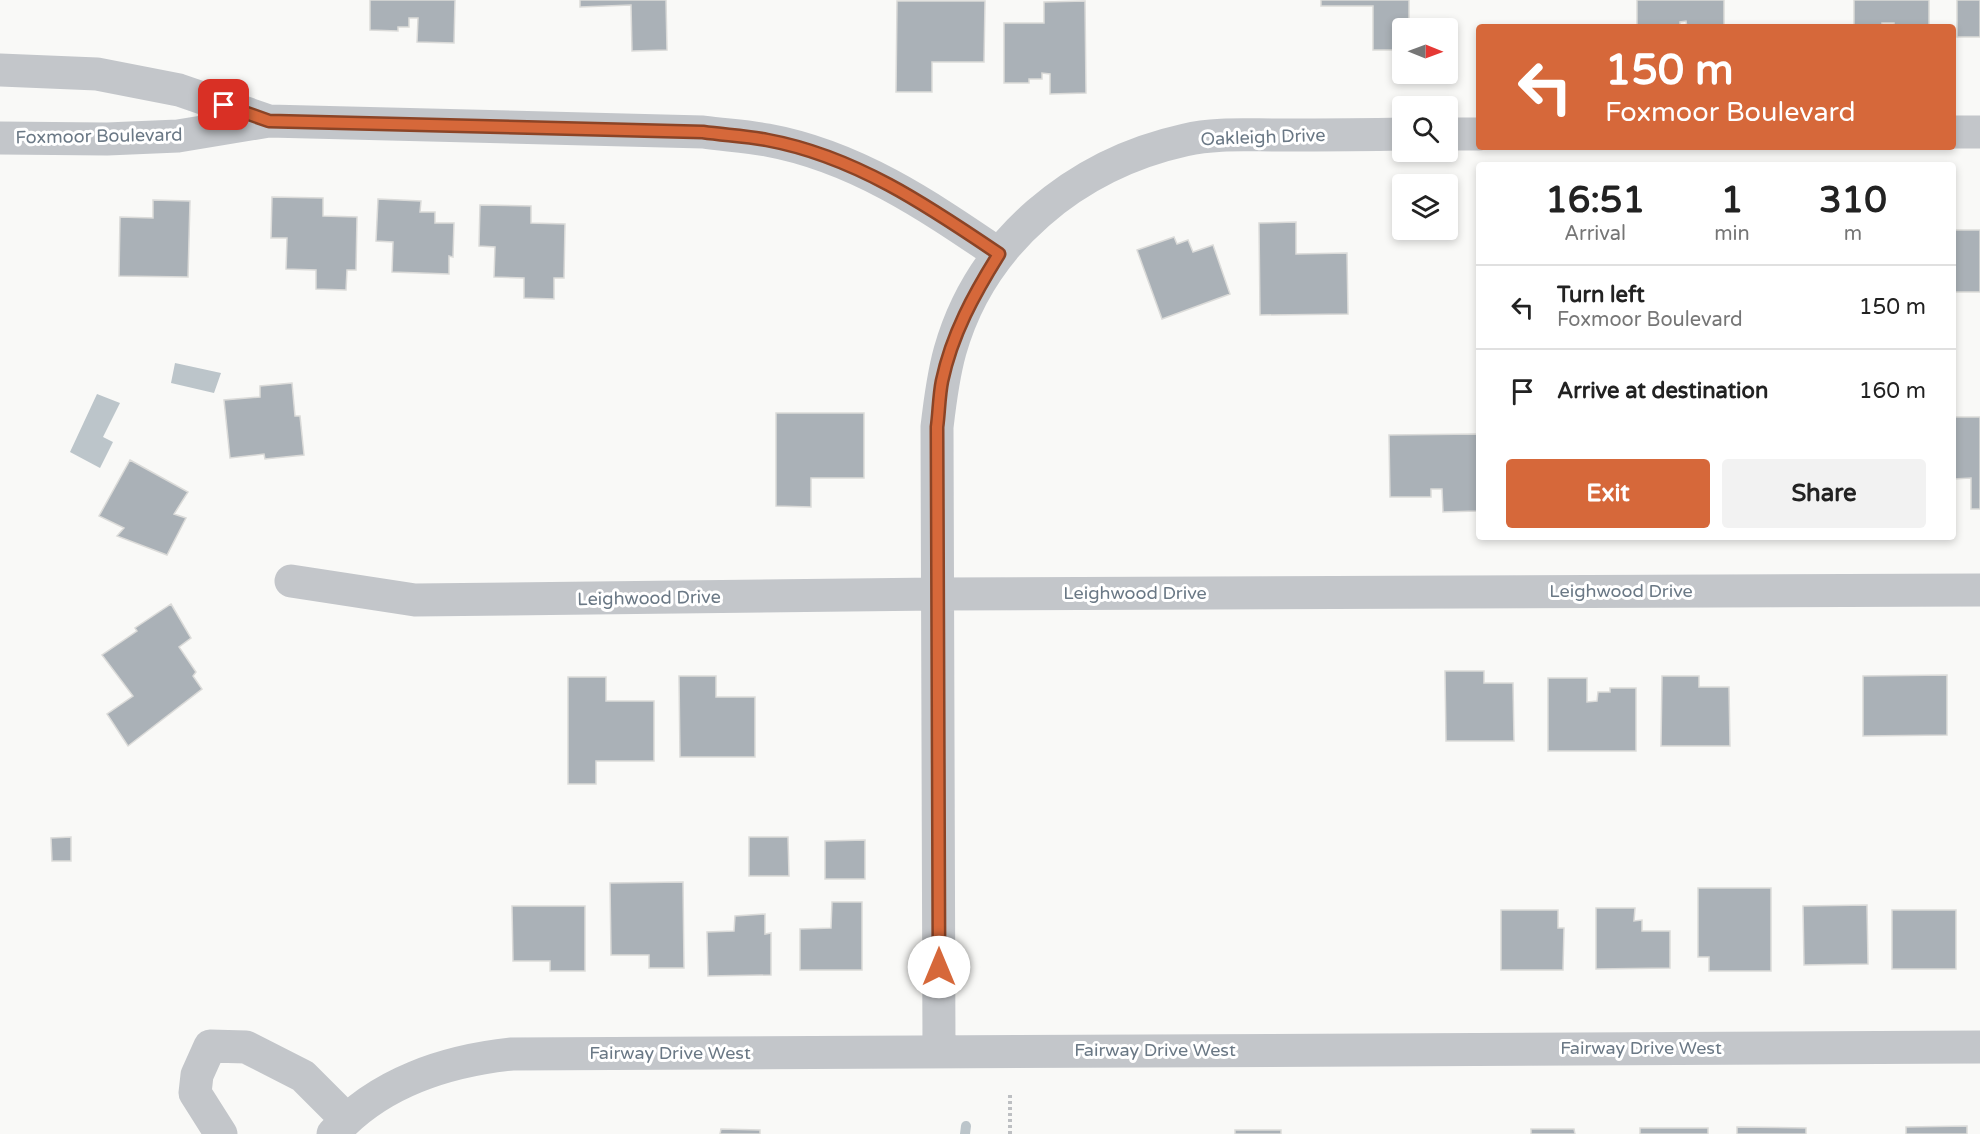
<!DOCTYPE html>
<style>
:root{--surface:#fff;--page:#f2f2f2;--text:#222;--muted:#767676;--line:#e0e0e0;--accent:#d6683a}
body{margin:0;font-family:"Varela Round",sans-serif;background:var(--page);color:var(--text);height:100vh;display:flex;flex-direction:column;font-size:22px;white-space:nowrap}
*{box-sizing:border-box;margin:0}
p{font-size:20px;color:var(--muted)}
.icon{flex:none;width:33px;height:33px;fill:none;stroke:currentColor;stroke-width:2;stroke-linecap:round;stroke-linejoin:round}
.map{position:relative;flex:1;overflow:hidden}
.drawer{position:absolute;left:1476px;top:162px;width:480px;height:378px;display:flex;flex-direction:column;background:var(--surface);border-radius:6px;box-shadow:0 3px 9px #0003}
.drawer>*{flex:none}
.hud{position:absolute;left:1476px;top:24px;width:480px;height:126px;border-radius:6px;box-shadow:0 3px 9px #0003;background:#d6683a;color:#fff;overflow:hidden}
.needle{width:39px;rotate:91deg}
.controls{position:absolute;left:1392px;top:18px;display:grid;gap:12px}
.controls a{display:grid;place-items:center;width:66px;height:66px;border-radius:6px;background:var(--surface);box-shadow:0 3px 9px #0003;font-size:30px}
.pin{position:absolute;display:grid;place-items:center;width:51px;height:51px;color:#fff;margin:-26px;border-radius:12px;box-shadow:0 3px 9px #0006}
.me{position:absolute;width:66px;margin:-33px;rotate:0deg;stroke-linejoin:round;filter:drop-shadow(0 0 4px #0008)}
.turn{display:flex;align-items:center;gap:21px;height:126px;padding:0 30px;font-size:27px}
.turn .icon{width:78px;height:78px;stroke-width:2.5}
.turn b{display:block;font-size:42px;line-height:51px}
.eta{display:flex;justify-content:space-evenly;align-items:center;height:102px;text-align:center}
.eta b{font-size:36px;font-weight:800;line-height:42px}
.primary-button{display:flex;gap:12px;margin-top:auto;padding:12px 30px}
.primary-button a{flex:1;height:69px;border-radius:6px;background:var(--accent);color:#fff;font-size:24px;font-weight:800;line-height:69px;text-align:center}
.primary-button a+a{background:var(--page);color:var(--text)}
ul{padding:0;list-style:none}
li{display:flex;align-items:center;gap:18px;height:84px;padding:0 30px;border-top:2px solid var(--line)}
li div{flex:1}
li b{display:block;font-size:22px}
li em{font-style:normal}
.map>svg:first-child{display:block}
</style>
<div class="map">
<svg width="1980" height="1134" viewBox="0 0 1980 1134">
<rect width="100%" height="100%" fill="#f9f9f7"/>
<!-- water -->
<path fill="#bcc5ca" d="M175,363l46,10 -7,20 -43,-10z
M97,394l23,9 -17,34 10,5 -13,26 -30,-16z"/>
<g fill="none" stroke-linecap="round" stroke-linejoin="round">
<!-- stream -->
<path stroke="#bcc5ca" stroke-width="10" d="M965,1134l1,-8"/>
</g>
<!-- building -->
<path fill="#aab1b7" stroke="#dbdbd9" stroke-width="1.5" d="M370,0h85l-1,43 -37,-1 1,-24h-9v9h-11v4l-28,-1z
M580,0h86l1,50 -35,1 -1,-46 -51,2z
M1321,0h88v28h-7v22h-29v-44h-52z
M1637,0h87v27h-37l-1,-6 -6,1v3h-43z
M1854,0h75v27h-35v-4h-12v4h-28z
M1957,0h23v37h-23z
M897,1h88l-1,61h-52v30h-36z
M1085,1l1,92 -36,1v-20l-8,-1v6h-13v4h-25v-60h40v-21z
M272,197l51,1v18l34,1 -1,53h-9l-1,20 -30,-1v-19l-30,-1 1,-31h-16z
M378,199l43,2 -1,11h15v11h19l-1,34 -4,-1v18l-57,-2 1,-30 -17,-1z
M153,200l37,1 -2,76 -69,-1 1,-59 33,1z
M480,205l51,1v17l34,1 -1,54h-10v21l-30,-1v-20l-30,-1 1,-30 -16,-1z
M1296,222v32l51,-1 1,61 -88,1 -1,-92z
M1953,230h27v62h-27z
M1174,237l3,7 11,-4 5,12 20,-7 17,49 -68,25 -25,-69z
M292,383l3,33h5l4,39 -39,4 -1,-5 -34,4 -6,-58 36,-3v-11z
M776,413h88v65h-53v29l-35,-1z
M1953,417h27v92h-9v-31l-18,1z
M1477,434l1,77 -35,1 -1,-23h-11v8h-41l-1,-62z
M130,460l58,32 -14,22 12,4 -19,37 -50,-19 7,-8 -25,-12z
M171,604l20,34 -12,9 17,25 -3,4 9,13 -74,57 -21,-32 26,-18 -31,-41 35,-24 -2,-3z
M1445,671h39v12h29l1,58h-68z
M1947,675v60l-84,1v-60z
M679,676h37v21h39v60h-75z
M1662,676h37v11h30l1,59h-69z
M568,677h38v24h48v60h-58v23h-28z
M1548,678h39v24l10,-1 1,-9h12v-4h26v63h-88z
M71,837v24h-19l-1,-23z
M749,837h39l1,39h-40z
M865,840v39h-40v-38z
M683,882l1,86h-35v-13h-38l-1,-72z
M1698,888h73v83h-62v-14h-11z
M832,902h30v68h-62v-41l31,-1z
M1867,905l1,59 -64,1 -1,-59z
M512,906h73v65h-35v-10h-37z
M1596,908h39l-1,13 8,-1v11h28v37l-74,1z
M1501,910h57v18h6l-1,42h-62z
M1892,910h64v59h-64z
M765,914v20l6,-1v42l-63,1 -1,-44 27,-1 1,-15z
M1967,1126v8h-61v-7z
M1737,1127l69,1v6h-69z
M1640,1128h68v6h-68z
M721,1129l39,1v4h-40z
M1531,1129h43l1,5h-44z
M1235,1130h46v4h-46z"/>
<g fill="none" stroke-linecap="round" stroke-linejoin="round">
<!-- path -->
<path stroke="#bdbfc2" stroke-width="4" stroke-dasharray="3 3" stroke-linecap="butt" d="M1010,1134v-40"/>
<!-- minor -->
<path stroke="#c3c6ca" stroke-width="33" d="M0,70l97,4 82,16 90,31 -91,15 -71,3 -107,-1
M269,121l434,11c21,3 43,4 64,8 88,16 160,65 232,114
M1953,132h27
M1448,134h31
M291,581l124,19 522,-6 1043,-4
M939,1051l-2,-624c3,-26 6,-51 13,-76 31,-110 126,-187 235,-211 29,-7 60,-5 90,-5 43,0 85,0 127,-1
M221,1134l-26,-41 2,-18 13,-29 36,1 57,29 43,43
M333,1134c45,-51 113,-73 179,-80l1468,-7"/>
</g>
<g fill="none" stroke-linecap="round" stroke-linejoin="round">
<defs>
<path id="route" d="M224,105l45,16 434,11c21,3 43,4 64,8 87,16 160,65 232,114 -25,40 -47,80 -57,127 -3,15 -3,31 -5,46l2,540"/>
</defs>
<!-- route casing -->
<use href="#route" stroke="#8b4426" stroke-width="15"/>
<!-- route -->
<use href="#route" stroke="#d6683a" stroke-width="10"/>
</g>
<g text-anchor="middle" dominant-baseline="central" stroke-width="6" stroke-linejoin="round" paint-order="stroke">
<!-- street labels -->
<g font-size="18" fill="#6a7885" stroke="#fff">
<text transform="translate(99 136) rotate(-1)">Foxmoor Boulevard</text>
<text transform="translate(1263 137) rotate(-2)">Oakleigh Drive</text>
<text x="1621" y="591">Leighwood Drive</text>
<text x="1135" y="593">Leighwood Drive</text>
<text transform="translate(649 598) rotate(-1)">Leighwood Drive</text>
<text x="1641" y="1048">Fairway Drive West</text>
<text x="1155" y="1050">Fairway Drive West</text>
<text x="670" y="1053">Fairway Drive West</text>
</g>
</g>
</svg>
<div class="controls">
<a><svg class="needle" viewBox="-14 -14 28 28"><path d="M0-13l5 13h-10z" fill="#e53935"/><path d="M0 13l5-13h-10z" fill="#767676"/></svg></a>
<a><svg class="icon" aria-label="search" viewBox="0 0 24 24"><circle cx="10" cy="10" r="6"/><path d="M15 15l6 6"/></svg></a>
<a><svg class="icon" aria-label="layers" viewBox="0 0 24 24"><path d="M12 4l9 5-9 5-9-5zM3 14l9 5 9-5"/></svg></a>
</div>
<div class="pin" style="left:224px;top:105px;background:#d93025"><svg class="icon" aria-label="arrive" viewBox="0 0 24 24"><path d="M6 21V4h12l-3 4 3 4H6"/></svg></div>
<svg class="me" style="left:939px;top:967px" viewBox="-20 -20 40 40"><circle r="19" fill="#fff"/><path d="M0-13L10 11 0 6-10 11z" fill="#d6683a"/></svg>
<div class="hud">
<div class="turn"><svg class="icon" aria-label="left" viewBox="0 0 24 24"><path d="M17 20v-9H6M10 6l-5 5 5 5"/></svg><div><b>150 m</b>Foxmoor Boulevard</div></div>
</div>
<section class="drawer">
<div class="eta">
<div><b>16:51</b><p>Arrival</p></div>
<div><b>1</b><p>min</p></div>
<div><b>310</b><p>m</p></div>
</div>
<ul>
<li><svg class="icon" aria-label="left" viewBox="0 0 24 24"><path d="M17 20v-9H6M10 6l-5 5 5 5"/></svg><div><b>Turn left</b><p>Foxmoor Boulevard</p></div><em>150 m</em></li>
<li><svg class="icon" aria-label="arrive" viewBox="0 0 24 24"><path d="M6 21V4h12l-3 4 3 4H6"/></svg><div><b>Arrive at destination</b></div><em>160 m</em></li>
</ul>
<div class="primary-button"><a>Exit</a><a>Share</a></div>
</section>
</div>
